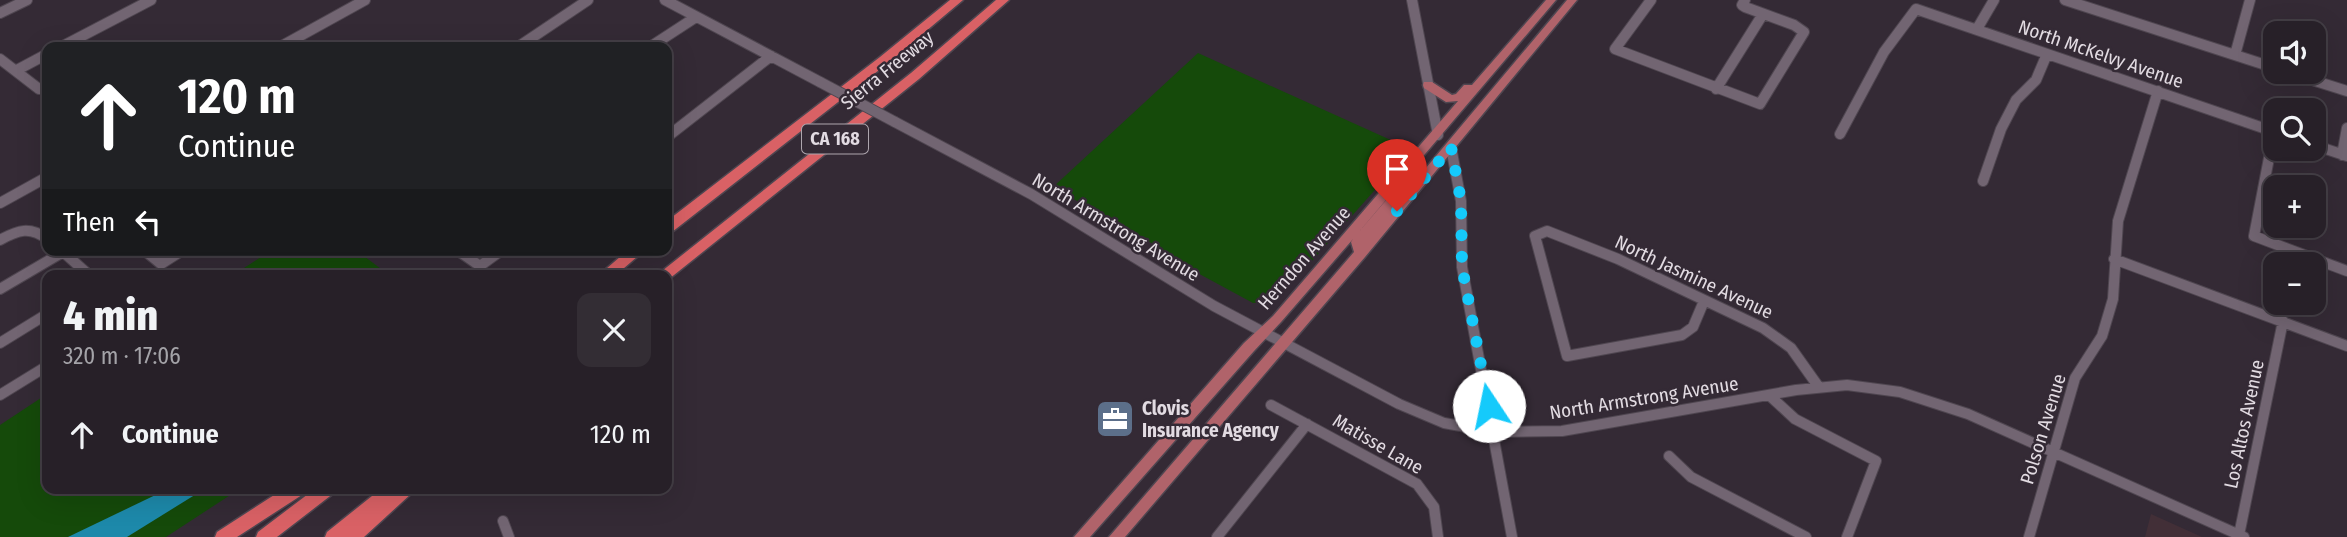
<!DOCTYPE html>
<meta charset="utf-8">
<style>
:root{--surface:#272028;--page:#332d34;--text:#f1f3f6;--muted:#a4a3a8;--line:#433e45}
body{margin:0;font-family:"Fira Sans Condensed",sans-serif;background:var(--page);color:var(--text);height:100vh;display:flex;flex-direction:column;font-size:26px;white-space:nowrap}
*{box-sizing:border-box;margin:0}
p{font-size:23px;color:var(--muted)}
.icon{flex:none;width:38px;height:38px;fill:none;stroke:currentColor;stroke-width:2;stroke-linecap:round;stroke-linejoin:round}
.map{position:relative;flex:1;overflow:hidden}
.details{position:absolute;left:42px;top:270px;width:630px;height:224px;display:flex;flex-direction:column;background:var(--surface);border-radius:14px;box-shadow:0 7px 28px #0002,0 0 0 2px var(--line)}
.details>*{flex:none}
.top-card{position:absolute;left:42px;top:42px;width:630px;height:214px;border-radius:14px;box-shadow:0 7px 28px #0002,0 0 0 2px var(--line);background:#202124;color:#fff;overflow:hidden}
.tools{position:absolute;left:2263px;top:21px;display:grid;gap:14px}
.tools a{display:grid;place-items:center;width:63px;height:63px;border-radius:14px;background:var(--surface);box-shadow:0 7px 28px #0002,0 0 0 2px var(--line);font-size:35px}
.pin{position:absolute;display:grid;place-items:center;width:60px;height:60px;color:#fff;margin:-72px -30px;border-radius:50% 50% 50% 0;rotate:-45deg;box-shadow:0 0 7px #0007}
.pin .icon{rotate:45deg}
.me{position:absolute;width:77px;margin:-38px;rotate:349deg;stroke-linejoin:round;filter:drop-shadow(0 0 5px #0008)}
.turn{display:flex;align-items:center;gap:24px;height:147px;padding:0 21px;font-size:32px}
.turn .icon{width:91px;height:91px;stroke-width:2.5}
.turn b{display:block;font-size:49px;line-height:60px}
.then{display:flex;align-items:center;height:66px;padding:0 21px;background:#0003;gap:14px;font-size:26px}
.round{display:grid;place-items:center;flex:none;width:74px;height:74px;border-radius:14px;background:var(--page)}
.head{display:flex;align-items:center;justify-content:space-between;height:119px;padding:0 21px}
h1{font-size:42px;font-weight:800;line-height:52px}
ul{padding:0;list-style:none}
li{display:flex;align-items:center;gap:21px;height:91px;padding:0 21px}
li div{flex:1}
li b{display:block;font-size:26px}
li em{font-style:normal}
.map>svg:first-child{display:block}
</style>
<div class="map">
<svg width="2347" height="537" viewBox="0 0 2347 537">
<rect width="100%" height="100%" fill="#342a35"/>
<!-- education -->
<path fill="#422f37" d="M2151,514l51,23h-57z"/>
<!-- green -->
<path fill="#154a0a" d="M1198,53l206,93 1,10 -94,106 -44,40 -14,1 -61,-33 -68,-45 -72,-37z
M272,250h84l33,25h-156z
M47,394v94h194l-75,49h-166v-112z"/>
<!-- water -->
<path fill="#1d89aa" d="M170,488h36l-79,49h-59z"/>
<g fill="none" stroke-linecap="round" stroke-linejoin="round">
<defs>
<path id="minor" d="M665,0l155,82
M1412,0l26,135
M1651,0l-36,49 145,55 44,-72 -10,-7 -49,-18 -3,-2 3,-5
M2065,0l210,68
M0,13l27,-13
M1977,29l17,-29
M61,47l90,-47
M280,47l85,-47
M518,47l70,-47
M650,47l46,-30
M2235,55l15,-55
M0,59l39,30
M17,70l30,-16
M2287,72l60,19
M1716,89l47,-75
M895,122l136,72 183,112 185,98 45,19 50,9 68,-1 234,-41 51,-5 53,7 68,22 276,123
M2274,132l-20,104 93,35
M1840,134l44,-82 32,-43 359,123
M667,137l104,-81
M2314,145l33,11
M1451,147l10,54 1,66 50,270
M2342,155l5,-27
M1983,181l18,-52 15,-29 20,-20 11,-26
M0,203l47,-26
M0,240c18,-10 30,-14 47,-1
M61,250l28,25
M144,250l17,14 22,-14
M457,250l23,16 22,-16
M2114,259l233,87
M0,289l63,-37
M1704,301l-11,26 -11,8 -115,21 -32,-120 12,-5 71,28 145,69 28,20 27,38
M0,343l47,-29
M0,395l47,-29
M1769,395l26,24 81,42 -29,76
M1271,405l146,79 17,23 4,30
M1669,456l22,21 115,60
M503,521l6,16
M2239,535l44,-214
M1217,537l90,-113
M2029,537l46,-159 27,-42 11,-37 5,-78 40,-130"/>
<path id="major" d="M1546,0h10l-199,234 49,-57h8l1,4 152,-181h10l-212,257 -240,280h-16l245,-285 -3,-10 2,-3 -72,83 -27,29 -164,186h-16l170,-194 29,-27 185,-215 -12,1 -22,-14 -1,-3 1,-3h8l20,13 4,-1 8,-9h8z"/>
<path id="highway" d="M950,0h13l-75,63 -216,169 -5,1v-12l213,-164z
M996,0h13l-90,79 -250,200h-2v-4h-10l254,-202z
M628,250h17l-29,25h-17z
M285,488h22l-2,5 -68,44h-22l2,-5z
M316,488h20l-2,5 -57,44h-21l2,-5z
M382,488h32l-2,5 -48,44h-39l2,-5z"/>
</defs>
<!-- minor casing -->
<use href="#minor" stroke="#4f4650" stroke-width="12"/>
<!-- major casing -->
<use href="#major" stroke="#4f4650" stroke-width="3"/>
<!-- highway casing -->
<use href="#highway" stroke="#4f4650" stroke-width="3"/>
<!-- minor -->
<use href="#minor" stroke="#726572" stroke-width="10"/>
<!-- major -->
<use href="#major" fill="#b0636a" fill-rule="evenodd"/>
<!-- highway -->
<use href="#highway" fill="#d96165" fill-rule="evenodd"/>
<defs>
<path id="minor-bridge" d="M820,82l75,40"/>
</defs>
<!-- minor-bridge casing -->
<use href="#minor-bridge" stroke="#4f4650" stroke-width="12" stroke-linecap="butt"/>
<!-- minor-bridge -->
<use href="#minor-bridge" stroke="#726572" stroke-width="10"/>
</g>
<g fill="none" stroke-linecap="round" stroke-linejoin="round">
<!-- route -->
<path stroke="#15cafb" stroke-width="12" stroke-dasharray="0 21.6" d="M1397,211l54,-64 10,54 1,66 27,139"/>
</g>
<!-- icons -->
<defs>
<symbol id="office-square" viewBox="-11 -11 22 22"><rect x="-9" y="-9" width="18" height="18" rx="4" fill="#5c6f8a" stroke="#342a35"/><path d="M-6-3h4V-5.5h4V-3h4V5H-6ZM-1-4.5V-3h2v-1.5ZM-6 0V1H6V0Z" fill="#fff"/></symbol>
</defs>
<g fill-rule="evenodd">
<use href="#office-square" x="1093" y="397" width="44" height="44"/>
</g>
<g text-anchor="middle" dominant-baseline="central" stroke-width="5" stroke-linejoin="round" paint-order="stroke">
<!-- shield labels -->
<rect fill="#342a35" stroke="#aea6ae" stroke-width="2" x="802" y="124.5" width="66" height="29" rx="5"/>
<g font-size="18" font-weight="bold" fill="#e2dbe2">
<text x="835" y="139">CA 168</text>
</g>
<!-- street labels -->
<g font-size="19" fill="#e2dbe2" stroke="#342a35">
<text transform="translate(2101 54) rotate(19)">North McKelvy Avenue</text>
<text transform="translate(887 70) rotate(-39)">Sierra Freeway</text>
<text transform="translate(1116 227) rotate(31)">North Armstrong Avenue</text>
<text transform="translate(1304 258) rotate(-49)">Herndon Avenue</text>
<text transform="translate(1694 277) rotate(25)">North Jasmine Avenue</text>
<text transform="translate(1644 398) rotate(-9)">North Armstrong Avenue</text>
<text transform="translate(2244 424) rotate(-78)">Los Altos Avenue</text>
<text transform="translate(2043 429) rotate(-73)">Polson Avenue</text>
<text transform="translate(1378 444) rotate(30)">Matisse Lane</text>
</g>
<!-- poi labels -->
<g font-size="19" font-weight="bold" fill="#e2dbe2" stroke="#342a35" text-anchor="start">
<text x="1142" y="408">Clovis<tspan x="1142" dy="22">Insurance Agency</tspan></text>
</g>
</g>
</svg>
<div class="tools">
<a><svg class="icon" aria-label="sound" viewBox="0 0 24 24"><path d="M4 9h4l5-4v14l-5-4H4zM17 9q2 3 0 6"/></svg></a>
<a><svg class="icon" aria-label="search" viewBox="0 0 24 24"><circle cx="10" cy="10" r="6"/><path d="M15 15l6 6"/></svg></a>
<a>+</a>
<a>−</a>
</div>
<div class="pin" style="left:1397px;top:211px;background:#d93025"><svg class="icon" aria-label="arrive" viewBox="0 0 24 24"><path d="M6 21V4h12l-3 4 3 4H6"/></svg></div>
<svg class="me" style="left:1489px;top:406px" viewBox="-20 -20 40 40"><circle r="19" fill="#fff"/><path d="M0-13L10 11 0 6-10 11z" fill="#15cafb"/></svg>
<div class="top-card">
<div class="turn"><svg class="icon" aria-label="ahead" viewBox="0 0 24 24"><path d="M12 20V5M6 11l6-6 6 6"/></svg><div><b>120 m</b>Continue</div></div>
<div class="then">Then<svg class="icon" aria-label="left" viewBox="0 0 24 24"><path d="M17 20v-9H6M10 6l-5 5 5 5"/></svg></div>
</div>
<section class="details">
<div class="head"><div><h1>4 min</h1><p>320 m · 17:06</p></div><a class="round"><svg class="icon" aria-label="close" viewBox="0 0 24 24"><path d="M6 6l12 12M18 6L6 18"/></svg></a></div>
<ul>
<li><svg class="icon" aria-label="ahead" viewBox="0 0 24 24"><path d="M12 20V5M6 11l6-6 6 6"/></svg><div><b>Continue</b></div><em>120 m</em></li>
</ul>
</section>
</div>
